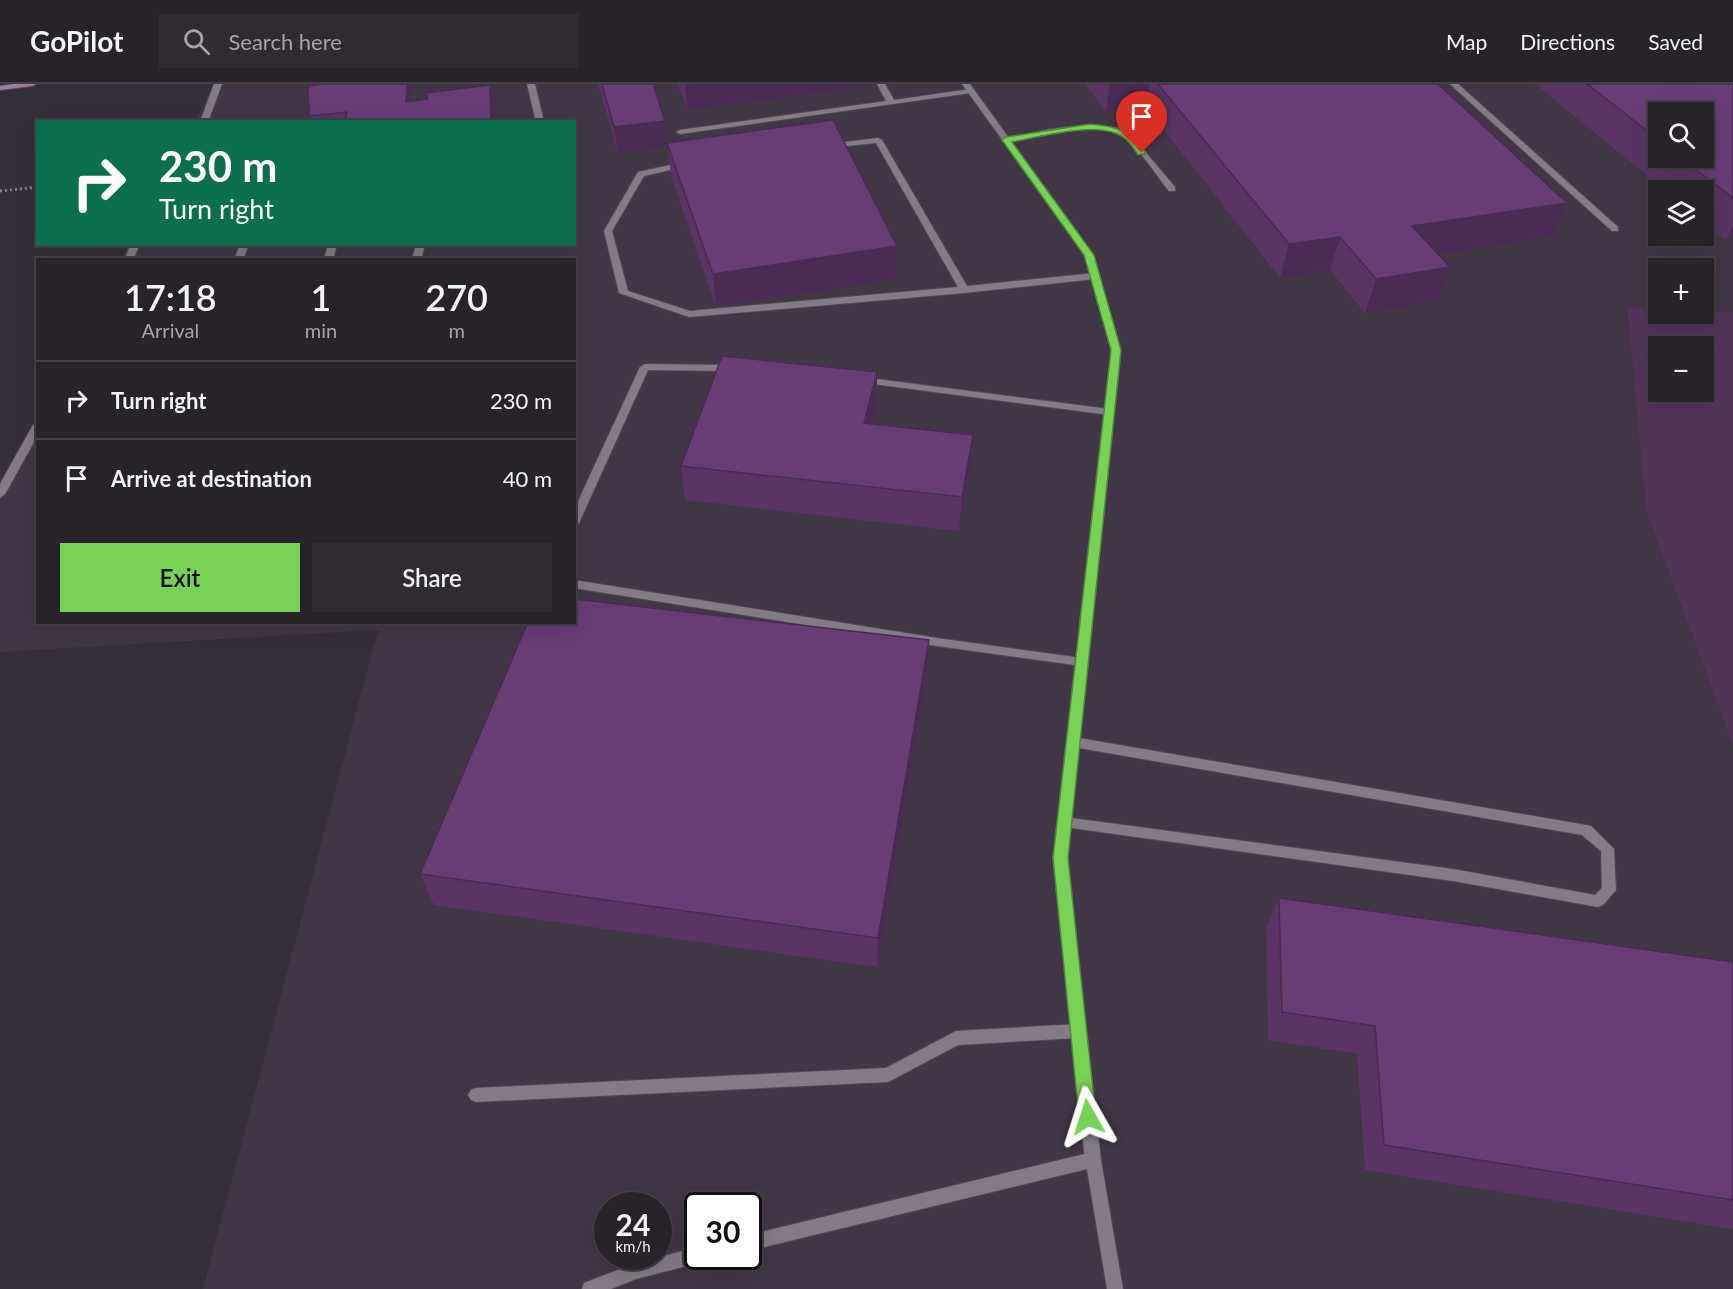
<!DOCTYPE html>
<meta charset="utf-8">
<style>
:root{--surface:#28222a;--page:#302a32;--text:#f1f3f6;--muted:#a5a4a8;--line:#443f47;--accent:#7ad157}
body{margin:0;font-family:Lato,sans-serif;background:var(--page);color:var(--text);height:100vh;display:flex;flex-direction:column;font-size:22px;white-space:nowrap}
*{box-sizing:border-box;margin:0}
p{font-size:20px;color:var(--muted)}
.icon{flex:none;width:33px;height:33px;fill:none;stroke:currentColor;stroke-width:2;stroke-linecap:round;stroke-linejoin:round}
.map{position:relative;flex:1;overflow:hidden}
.side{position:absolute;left:36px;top:174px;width:540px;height:366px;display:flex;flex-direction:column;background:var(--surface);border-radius:0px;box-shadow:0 6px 24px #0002,0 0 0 2px var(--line)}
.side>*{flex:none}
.top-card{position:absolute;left:36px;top:36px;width:540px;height:126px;border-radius:0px;box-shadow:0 6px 24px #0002,0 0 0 2px var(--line);background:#0b6e4f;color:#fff;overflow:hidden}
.buttons{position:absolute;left:1648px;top:18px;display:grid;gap:12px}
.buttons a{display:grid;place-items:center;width:66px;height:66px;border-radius:0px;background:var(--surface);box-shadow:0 6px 24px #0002,0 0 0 2px var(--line);font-size:30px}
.speed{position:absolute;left:594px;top:1108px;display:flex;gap:12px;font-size:30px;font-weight:700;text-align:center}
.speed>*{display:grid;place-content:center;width:78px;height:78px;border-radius:50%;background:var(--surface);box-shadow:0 6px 24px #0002,0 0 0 2px var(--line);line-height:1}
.speed small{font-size:15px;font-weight:400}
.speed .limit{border:3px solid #111;border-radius:9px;background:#fff;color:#111}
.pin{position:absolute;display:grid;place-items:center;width:51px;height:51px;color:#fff;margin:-62px -26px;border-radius:50% 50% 50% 0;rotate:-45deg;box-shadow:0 0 6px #0007}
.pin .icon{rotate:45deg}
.me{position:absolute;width:66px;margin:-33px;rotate:354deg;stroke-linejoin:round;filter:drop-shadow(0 0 4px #0008)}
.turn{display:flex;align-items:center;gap:21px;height:126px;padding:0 24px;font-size:27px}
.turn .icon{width:78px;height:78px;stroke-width:2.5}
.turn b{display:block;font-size:42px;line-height:51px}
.eta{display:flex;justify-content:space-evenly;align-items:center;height:102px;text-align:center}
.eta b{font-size:36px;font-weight:600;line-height:42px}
.cta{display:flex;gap:12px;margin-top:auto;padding:12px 24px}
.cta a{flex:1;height:69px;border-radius:0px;background:var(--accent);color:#111;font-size:24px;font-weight:600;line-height:69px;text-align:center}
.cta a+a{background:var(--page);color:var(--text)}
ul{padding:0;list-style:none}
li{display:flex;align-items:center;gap:18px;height:78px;padding:0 24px;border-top:2px solid var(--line)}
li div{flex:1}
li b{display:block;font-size:22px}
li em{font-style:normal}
header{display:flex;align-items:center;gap:36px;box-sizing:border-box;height:84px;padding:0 30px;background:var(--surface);border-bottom:2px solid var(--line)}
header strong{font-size:28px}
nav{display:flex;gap:33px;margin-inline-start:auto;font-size:21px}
.search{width:420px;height:54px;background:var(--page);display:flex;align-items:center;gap:15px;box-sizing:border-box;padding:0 21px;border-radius:0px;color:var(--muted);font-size:22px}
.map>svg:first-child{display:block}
</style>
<header>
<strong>GoPilot</strong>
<div class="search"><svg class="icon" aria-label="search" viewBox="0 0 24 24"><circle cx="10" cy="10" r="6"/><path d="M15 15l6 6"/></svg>Search here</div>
<nav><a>Map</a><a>Directions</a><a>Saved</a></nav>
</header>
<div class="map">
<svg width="1733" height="1205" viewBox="0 0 1733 1205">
<rect width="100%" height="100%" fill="#362e38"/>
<!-- built -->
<path fill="#423646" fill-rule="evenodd" d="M214,0h1519v228l-29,-2v-42h-45v40l-32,-1 19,205 87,233v544h-1530l175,-659 -378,22v-163l37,-71 1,204h536v-362l-452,-1 7,-15h445v-122l-379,-1zM1659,28h45v46h-45zM1659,106h45v46h-45zM608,1122h50v51h-50zM698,1122h50v51h-50z"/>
<!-- green -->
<path fill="#513559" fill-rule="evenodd" d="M1627,223l32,1v6h45v-4l29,2v433l-87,-234zM1659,262h45v46h-45z"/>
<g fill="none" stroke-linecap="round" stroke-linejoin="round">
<defs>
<path id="service" d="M527,0h8l9,38h-8z
M877,0h8l9,16 77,-11 4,2 -4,2 -291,41 -4,-2 4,-2 206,-29z
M1450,0h8l160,143v4h-6z
M1087,41l30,3 14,7 44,52v4h-6c-14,-17 -27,-40 -45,-53 -28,-20 -87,-2 -118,4l-4,-2 49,-11z
M878,54l4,2 85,146 128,-13 4,3 -4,3 -131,14 -275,24 -70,-24 -15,-62 34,-59 46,-10 4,2 -1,2 -43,10 -32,55 16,60 62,20 268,-24 -82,-144 -47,5 -4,-2 4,-2z
M240,160h9l-6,16h-9z
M328,160h9l-4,16h-9z
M416,160h9l-4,16h-9z
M645,280l88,1 5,3 -5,3 -85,-1 -69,153 -5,4v-17l66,-143z
M861,293l248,32 5,3 -5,3 -251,-33v-4z
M574,496l363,58 145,20 6,4 -6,4 -145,-20 -363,-58z
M1073,653l513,88 5,1 23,23 2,41 -13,15 -5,2 -145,-26 -389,-54 -5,-1 -1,-4 1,-4 5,-1 389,52 142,26 7,-7 -1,-37 -19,-16 -509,-88 -4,-2 -2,-3 2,-3z
M1078,940l5,2 2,5 -2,5 -5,2 -120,7 -70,37 -412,20 -5,-2 -3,-5 3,-5 5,-2 410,-20 70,-37z
M1093,1068l5,3 3,5 22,129h-16l-20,-120 -339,82v-16z
M698,1163v10h7l-1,4 -6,2 -62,16 -25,10h-29l2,-6 52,-20z"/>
<path id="minor" d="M214,0h8l-14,38h-8z
M962,0h8l123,171 28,95 -54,508 34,302 -3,5 -5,3 -5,-3 -3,-5 -32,-302 58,-508 -26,-95z
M131,160h9l-7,16h-9z
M38,338v13l-33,59 -5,4v-14l33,-59z"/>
<path id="secondary" d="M14,0h22l-4,2 -32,4v-4z"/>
</defs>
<!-- service casing -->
<use href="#service" stroke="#514a53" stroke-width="2"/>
<!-- minor casing -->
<use href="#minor" stroke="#514a53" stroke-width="2"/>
<!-- secondary casing -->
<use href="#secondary" stroke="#514a53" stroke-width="2"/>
<!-- path -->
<path stroke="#867f87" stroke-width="3" stroke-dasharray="2 3" stroke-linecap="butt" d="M0,107l38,-4"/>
<!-- service -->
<use href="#service" fill="#857b88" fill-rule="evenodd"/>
<!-- minor -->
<use href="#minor" fill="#857b88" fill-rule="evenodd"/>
<!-- secondary -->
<use href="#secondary" fill="#9c7ca7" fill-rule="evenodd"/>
</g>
<!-- wall -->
<path fill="#593465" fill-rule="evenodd" d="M598,0h55l12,37 3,22 228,136 -180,28 -45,-131 -3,-29 -50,6z
M678,0h190v2l-180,24z
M1085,0h353l129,119 -14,33 -115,18 12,13 -12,34 -73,12 -35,-43 -50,8 -134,-171 -40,5z
M1535,0h198v154l-7,2 -22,-18v-32h-39zM1659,28l45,46h-45z
M411,8v9l82,2 1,19h-183l-2,-6z
M877,322l-4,18 97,45 -11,62 -274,-31 -4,-34z
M929,556l-2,33 -50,294 -443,-62 -14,-31z
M1279,814l454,64v267l-368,-59 -8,-116 -89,-14 -2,-112z"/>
<!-- shaded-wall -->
<path fill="#492b53" d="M407,0h2l2,8v28l-5,-18z
M692,0h176v2l-180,24 -3,-25z
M1110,0h39l-3,23 -40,5z
M490,1l3,18 1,19h-3z
M665,37l3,26 -50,6 -4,-26z
M1567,119l-14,33 -153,24 12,-34z
M1733,142v12l-7,2z
M1340,153l-10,33 -50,8 9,-34z
M897,162l-1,33 -180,28 -3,-33z
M1450,183l-12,34 -73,12 11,-34z
M877,288v34l-13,52v-35z
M973,351l-3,34 -11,62 3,-34z
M929,556l-2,33 -50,294 1,-29z"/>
<!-- building -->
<path fill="#683d76" stroke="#492b53" stroke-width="1.5" d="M322,0h85l-1,18 22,-3 -2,-6 64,-8 1,37h-146l2,-10 -38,4 -1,-30z
M602,0h51l12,37 -51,6z
M1158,0h280l129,119 -155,23 38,41 -74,12 -36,-42 -51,7z
M1587,0h146v114l-52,-40h23v-46h-45v28z
M833,36l64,126 -184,28 -46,-131z
M722,272l155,16 -13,51 109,12 -11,62 -281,-31z
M574,515l355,41 -51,298 -458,-64 108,-252h46z
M1279,814l454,64v238l-349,-55 -9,-119 -93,-14z"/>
<!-- route -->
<path fill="#7ad157" stroke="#4f8839" stroke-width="1.5" d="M1090,40c30,3 37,5 56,29l-8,2c-4,-6 -9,-14 -15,-18 -23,-17 -84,0 -111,5l82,113 27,95 -53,508 28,259 -2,6 -6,3 -6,-3 -3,-6 -26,-259 58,-508 -27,-95 -82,-115 4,-3z"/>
</svg>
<div class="buttons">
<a><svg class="icon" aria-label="search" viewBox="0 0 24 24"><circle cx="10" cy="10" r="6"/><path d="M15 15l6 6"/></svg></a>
<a><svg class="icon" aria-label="layers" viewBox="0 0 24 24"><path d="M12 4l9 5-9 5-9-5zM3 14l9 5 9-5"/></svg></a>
<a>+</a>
<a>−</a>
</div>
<div class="speed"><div>24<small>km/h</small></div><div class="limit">30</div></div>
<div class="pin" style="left:1142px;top:69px;background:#d93025"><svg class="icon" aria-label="arrive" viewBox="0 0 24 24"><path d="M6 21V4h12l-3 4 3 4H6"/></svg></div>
<svg class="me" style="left:1088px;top:1033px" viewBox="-20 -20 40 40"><path d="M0-17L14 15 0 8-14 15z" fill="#7ad157" stroke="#fff" stroke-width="4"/></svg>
<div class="top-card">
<div class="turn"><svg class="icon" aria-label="right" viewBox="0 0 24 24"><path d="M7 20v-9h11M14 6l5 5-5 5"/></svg><div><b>230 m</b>Turn right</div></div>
</div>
<section class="side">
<div class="eta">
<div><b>17:18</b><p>Arrival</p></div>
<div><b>1</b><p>min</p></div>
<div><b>270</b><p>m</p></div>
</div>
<ul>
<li><svg class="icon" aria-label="right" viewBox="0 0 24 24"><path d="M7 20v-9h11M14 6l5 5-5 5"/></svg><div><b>Turn right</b></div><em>230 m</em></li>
<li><svg class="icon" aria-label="arrive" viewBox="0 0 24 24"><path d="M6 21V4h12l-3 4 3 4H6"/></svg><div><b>Arrive at destination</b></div><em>40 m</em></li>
</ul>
<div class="cta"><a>Exit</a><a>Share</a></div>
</section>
</div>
